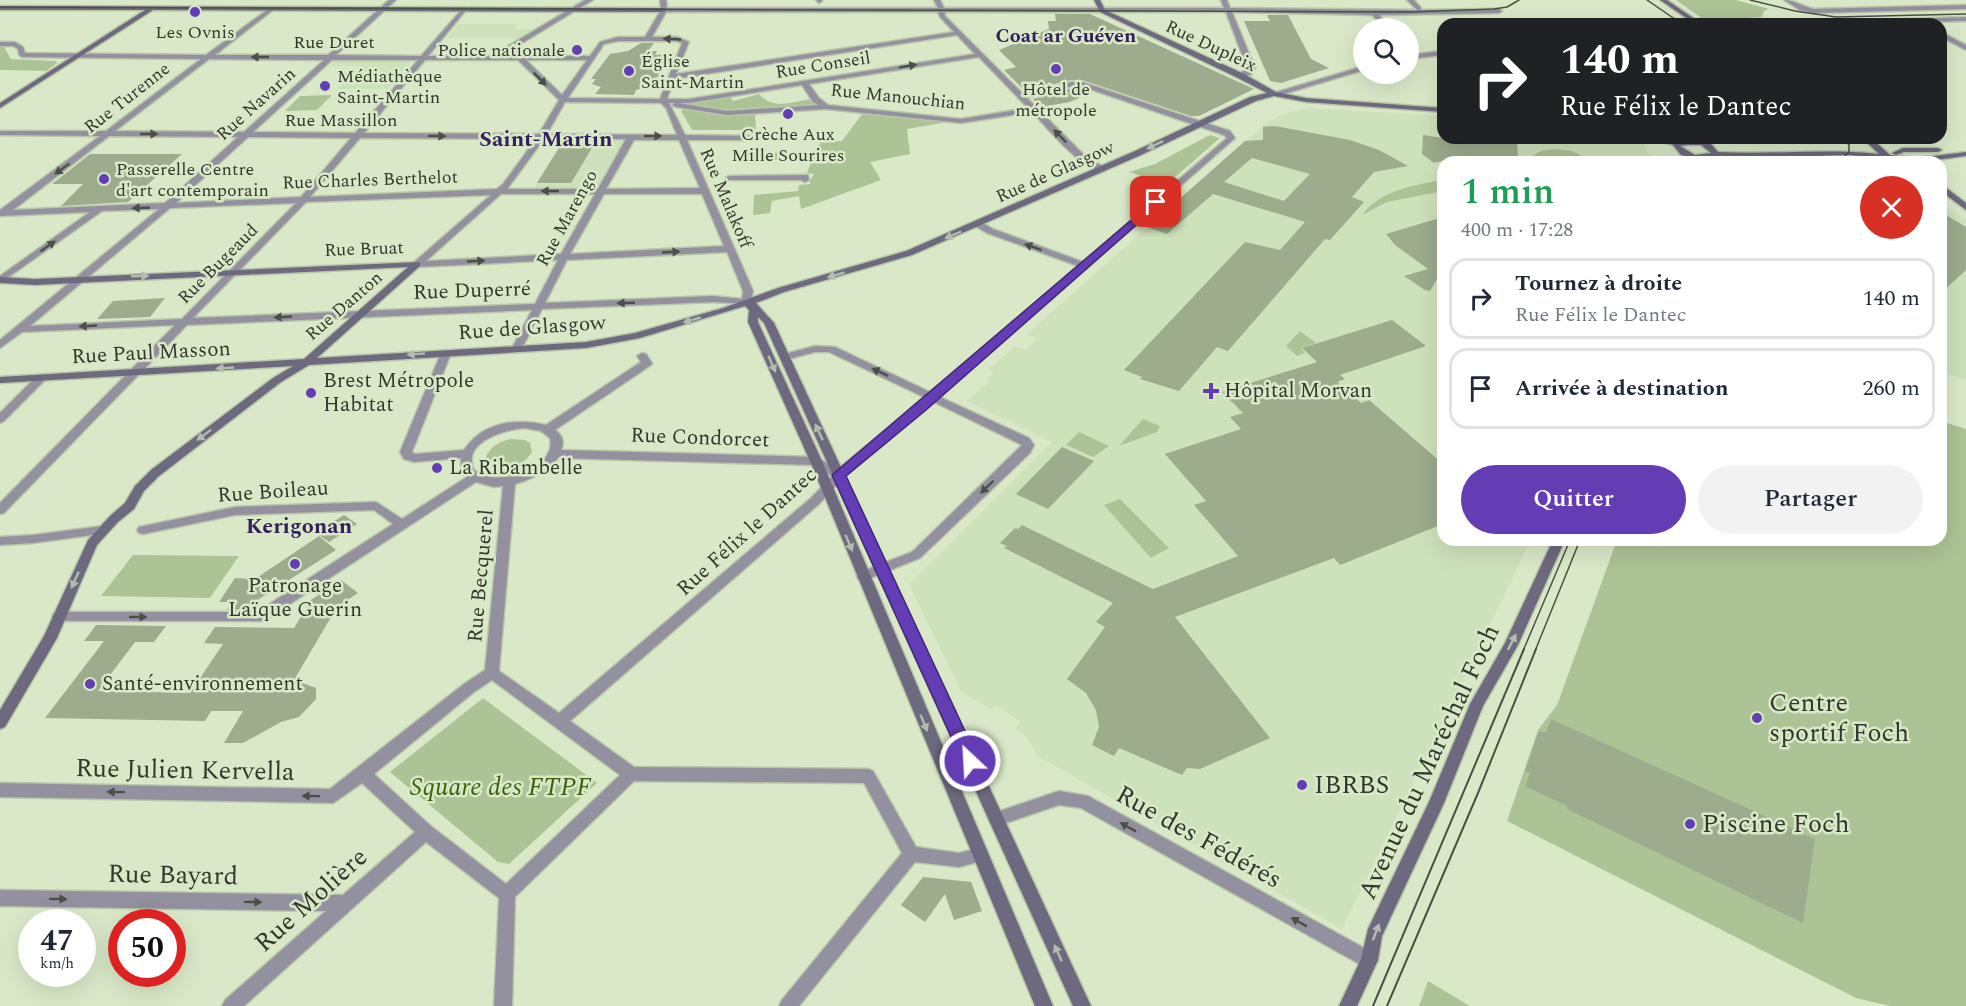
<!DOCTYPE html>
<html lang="fr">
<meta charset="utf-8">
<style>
:root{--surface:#fff;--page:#f2f2f3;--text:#1f2937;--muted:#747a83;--line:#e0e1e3;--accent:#643db5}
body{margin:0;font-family:Spectral,serif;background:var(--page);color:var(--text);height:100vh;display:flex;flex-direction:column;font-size:22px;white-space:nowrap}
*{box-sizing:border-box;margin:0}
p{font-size:20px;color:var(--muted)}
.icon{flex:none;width:33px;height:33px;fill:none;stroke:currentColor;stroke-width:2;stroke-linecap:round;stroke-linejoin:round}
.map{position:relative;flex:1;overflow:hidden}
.sheet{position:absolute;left:1437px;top:156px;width:510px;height:390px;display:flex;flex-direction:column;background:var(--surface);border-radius:18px;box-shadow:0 6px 24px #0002}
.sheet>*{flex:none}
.hud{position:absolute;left:1437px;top:18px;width:510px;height:126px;border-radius:18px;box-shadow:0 6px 24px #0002;background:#202124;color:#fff;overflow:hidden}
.buttons{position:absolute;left:1353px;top:18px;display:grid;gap:12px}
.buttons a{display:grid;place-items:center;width:66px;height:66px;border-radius:50%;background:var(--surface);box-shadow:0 6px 24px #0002;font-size:30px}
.speed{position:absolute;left:18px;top:909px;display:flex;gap:12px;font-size:30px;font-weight:700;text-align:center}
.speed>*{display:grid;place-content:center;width:78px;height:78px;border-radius:50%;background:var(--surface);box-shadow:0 6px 24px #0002;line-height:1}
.speed small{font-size:15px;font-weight:400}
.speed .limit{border:9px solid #d22;background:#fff;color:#111}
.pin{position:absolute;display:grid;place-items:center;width:51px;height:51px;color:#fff;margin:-26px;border-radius:12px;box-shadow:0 3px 9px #0006}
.me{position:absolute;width:66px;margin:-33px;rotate:335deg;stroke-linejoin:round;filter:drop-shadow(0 0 4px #0008)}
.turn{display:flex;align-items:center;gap:21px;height:126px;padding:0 24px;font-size:27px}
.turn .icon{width:78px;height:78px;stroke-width:2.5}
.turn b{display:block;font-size:42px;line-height:51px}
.round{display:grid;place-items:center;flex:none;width:63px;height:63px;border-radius:32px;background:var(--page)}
.headline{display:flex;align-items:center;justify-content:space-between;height:102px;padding:0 24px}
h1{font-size:36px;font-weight:600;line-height:45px;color:#1e9e55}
.primary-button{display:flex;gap:12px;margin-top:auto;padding:12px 24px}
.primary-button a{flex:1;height:69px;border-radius:36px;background:var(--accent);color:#fff;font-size:24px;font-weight:600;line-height:69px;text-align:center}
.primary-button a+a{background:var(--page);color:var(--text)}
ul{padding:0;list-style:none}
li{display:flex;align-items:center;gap:18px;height:81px;margin:0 12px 9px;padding:0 12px;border:3px solid var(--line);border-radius:18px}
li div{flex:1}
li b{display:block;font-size:22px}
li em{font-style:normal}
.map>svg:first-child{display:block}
</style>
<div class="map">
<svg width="1966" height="1006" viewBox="0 0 1966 1006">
<rect width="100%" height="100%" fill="#d9e9c8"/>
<!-- built -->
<path fill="#cde2ba" d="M459,24h59l-4,5h19l-17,11 -5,-2h-64z
M335,61h77l-24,28h-51l25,-23h-32z
M1310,108l133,8v22h180l18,2 7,13 15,9h-220v378h88l-189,389 -303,-172 -15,-23 -9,-5 6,-7 -26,-17 -4,4 -30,-17 -52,-108 143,-142 -85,-41 23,-20 -4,-2 8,-7 -6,-3 27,-23 10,4 13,-11 -11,-5 178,-158h3l58,-53 20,-10z
M603,137l22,1 -27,51h-64l3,-6h34l23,-40h5z
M1941,204l25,16v160l-25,-8z"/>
<!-- green -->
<path fill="#acc395" d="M1676,0h60l33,9 -5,2 -2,6 -14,1 9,6h-47z
M0,46l4,1 7,12 45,2 1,2 -11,8 -46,-1z
M759,94c13,16 34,8 52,5l9,10 -65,6 1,14 -7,1h-57l-11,-19 11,-8 38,-6 3,4z
M332,95l-15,15 -32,1 15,-15z
M863,113l85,9 -41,7 3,25 -40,8 11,18 -80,29 -2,-13 -27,5 -2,12 -17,2 1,-20 44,-4 1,-6 11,-1v-4l4,-6 -7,-1 5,-13h-42l4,-7 42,-1 5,-11h21z
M1210,135l10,3 -53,46 -38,-12 26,-8z
M1555,149l17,2 12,6 1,5h-51v-7l7,-4z
M1441,180l2,11 -56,11 -25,13c19,-25 50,-29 79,-35z
M1300,331l16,12 -15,5 4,5 -8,3 -11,-10z
M1143,419l17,7 -3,6 -38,14z
M1941,421l25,8v577h-76l-34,-8 -349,-177 31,-91 19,-25 60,-165h324z
M1079,432l30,14 -16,11 -27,-12z
M510,439l15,1 5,3 2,9c-8,14 -27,20 -42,13l-4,-8c4,-11 14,-15 24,-18z
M1120,499l49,49 -18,10 -47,-53z
M133,555l106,1 -29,42 -109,-2z
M483,698l114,85 -88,81 -11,-2 -108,-90z
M1428,981l42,25h-51z"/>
<!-- building -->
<path fill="#9cac8c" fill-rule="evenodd" d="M1055,14h35l164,75 -55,27h-8l-109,-36h-11l-46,11 -21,-21 12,-3 -17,-17 50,-21 -1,-8h8z
M1267,15h21l23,44 18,9 -48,15 -11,-2 -26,-60h26z
M641,43h13l-6,8h9l-2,4 14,-1 -15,30 -18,6 -2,5 -39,-1 6,-7 -9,-3 4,-5h-5l19,-25 18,-3z
M1072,88l20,4 -22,10 -29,5 -8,-8z
M1275,126l75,14 29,10 29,16 -34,6 -22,25 12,5 -34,38 -5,-1 -97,112 -11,-4 -38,44 -39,-12 2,-2 -18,-7 121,-128 35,8 25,-28 -92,-28 -46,40 -23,-8 19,-17 4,1 78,-69 18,-1v-13zM1252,158l58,16 -26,27 -60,-19z
M1423,135l20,3h74l1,22 -18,-2v4h-33l-18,-3 -15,4 -12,-9z
M562,143h33l-24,40h-34z
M90,154h92l-54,48 -67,4 22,-22h-31z
M1941,212l25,15v43l-25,23z
M1443,217v63l-4,-4 -9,15 -5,-1 -21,-14 24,-7 -33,-24 -9,-11z
M165,298l-15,19 -53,2 16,-18z
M1392,320l34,26 -86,29 5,4 -8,3 24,21 8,-3 74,64v60l-103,41 -6,-7 -159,59 95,121 -70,31 -13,-1 -5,7 -63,-27 -5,8 -22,-11 7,-18 -3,-17 -10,-17 -19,-14 38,-52 -9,-5 17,-19 -109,-55 3,-2 -7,-3 15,-15 3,1 4,-4 131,64 85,-33 -44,-51 12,-4 -41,-47 76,-25 -11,-12 13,-4 -21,-21 95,-30 -15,-14z
M1062,447l32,14 -46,48 -32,-15z
M344,515l13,9 -28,18 -13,-9z
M319,536l17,14 -94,60h-15l5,-8h-13l16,-24 20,1z
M341,580l17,13 -21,14 -43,73 22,8v11l-17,18 -18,5 -38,21h-19l19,-32h-32l-6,10 -160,-3 59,-77h-20l12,-16 70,1 -12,16h-19l-37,49 92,2 33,-49 -19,-1 11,-16 79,1 17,-28z
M1551,719l264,120 -12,84 -236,-114v-3l-42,-20 5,-13 -5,-2 14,-40 7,2z
M923,877l48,5 11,29 -28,9 -9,-26 -20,28 -24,-17z"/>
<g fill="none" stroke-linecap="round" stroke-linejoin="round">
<!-- street-tunnel -->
<path stroke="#b8c6a9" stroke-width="8" stroke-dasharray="8 4" stroke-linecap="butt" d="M1671,23l35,-2"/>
<defs>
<path id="street" d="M389,0h7l-60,55 85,1 43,-49 3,2 -1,1 -38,46h86l-5,-5 -6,2 -3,-2 85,-51h8l-79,48 8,8h68l10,-14 18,-5h27l16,-27 -1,-10h6l1,8h271l-4,-8h6l4,8h280l-3,-8h6l3,8 187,2 -10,-10h7l7,8v2l78,-1 3,2 -3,2 -120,2 12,13h-6l-13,-13 -140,-3 23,56 -3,6 -11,4 -4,-2 10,-8 -21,-56h-281v4l78,78 49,-12h10l148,49 5,7 -295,259 89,41 5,7 -4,8 -110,105 -57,23 -5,-2 -1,-3 1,-3 54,-21 110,-107 -88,-43 -91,76 -24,26 -249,217 64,46 234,2 5,2 43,76 43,6 20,-5 6,2 2,5 -2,5 -26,7 -44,-5 -116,144h-20l3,-6 120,-147 -38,-70 -230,-2 -119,116 -3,109h-18l5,-108 -73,-56 -182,164h-22l3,-6 101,-89 -326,-5v-16l343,5 72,-63 -53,-49 -29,20 -333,-6v-14l330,6 134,-105 21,-14 18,-184 -9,1 -18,-5 -212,139h-210l-2,-4 2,-4 5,-1h198l136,-88 -19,-14 -139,5 -92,19 -4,-1 -2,-3 2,-3 96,-20 141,-5 26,17 65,-42 -6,-10v-9l-47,4 -10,-3 -4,-7 41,-99 5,-3 5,3 -39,99 3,2 49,-4c19,-28 51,-32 82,-25l95,-63 -4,-6 5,-3 4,1 6,9 -1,2 -96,65c7,5 10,12 6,20l255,7 22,12 88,-71 -97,-46h-14l-30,8 -5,-3 1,-2 34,-9 20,1 97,46 146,-127 -91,-33 -12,-7v-4h6l12,7 90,33 144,-124 -3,-3 -143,-49h-9l-45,12 61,61 17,8v4c-23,1 -57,-43 -73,-59l-71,11 -135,-14 -99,6 -51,-8 -4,-2 3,-2h-6l16,32 72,1 4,2 -4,2h-70l66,151 -3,13 -37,-2 -171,7 -20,39 -5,3 -5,-3 20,-38 -345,15 -183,188 -4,1v-11l175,-178 -153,7 -22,16v-8l159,-131 -57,2 -102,72v-7l90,-64 -90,4v-6l100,-74 -100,-1v-4h106l95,-72 -179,-2 -3,-2 -1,-6 -5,-3h-13v-4h15l8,5 2,6 181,2 65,-48 2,1v2l-58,45h113zM666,12h272l2,5 14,15 -278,42 13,-32 -12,-5h-25zM957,35l18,19 -286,45h-22l7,-20zM618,41h58l6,2 -22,56 -92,-1 36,-54zM979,57l49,51 -67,11 -133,-14 -9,-7 -10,-14zM209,59l115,1 -80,72 -129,-1zM332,60h86l-63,73 -102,-1zM425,60h93l41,40 -20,34 -175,-1zM526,60h61l-25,35zM802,85l11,17 6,3 -92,6 -49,-8h11zM565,102l96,1 5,5 11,27 -130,-1zM109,136l129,1 -73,66 -152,7zM248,137l103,1 -50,59 -125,6zM360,138l176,1 -33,45 -6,5 -187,8zM544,139h82l-28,50h-91zM634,140h45l21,48 -94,1zM501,194h94l-34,60 -135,7zM604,194h98l22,52 -154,8zM491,195l-79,69 5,3 141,-7 -23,44 -342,14 113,-116zM296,203l-114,116 -152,7 140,-118zM727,252l16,39 -1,8 -29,-3 -168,7 22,-43zM524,428l17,3 9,7c7,32 -54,51 -76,32 -13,-28 30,-40 50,-42zM558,458l256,7 18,11 -21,22 -252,215 -60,-42 16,-187c17,-5 31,-12 43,-26zM492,680l128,95 -114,109 -74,-57 -58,-53 100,-82z
M816,0h6v1l-3,2z
M1784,0c11,0 19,7 30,9l152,-4v4l-152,4 -14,-3z
M1966,17v4l-142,3 3,-2z
M1941,32l25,13v5l-25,-13z
M1443,51v4l-35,4v-4z
M1364,66v4l-87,26 -7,-2z
M805,175h3l1,5 -4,2 -4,-2h-72l-4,-2 4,-2z
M41,375l4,1 1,2 -1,2 -41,41 -4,2v-10l37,-37z
M103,526l4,1 2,3 -2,3 -74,10 -33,2v-8l33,-2z
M1059,791l29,5 287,158 3,6 -3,6 -6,3 -6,-3 -282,-158 -22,-3 -62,21 -6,-2 -2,-5 2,-5z"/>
<path id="secondary" d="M1094,0h6l5,10 139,64 32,18 30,6 137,10v4l-137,-10 -32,-6 -18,5 -115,54 -229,100 -128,37 -28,11 18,20 317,683h-18l-309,-683 -6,-6v5l64,139 231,545h-18l-225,-545 -62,-139 1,-12 -4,-4 -105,32 -54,10 -277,17 -28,17 -122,94 -15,15 -10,18 -16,13 -21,23 -40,93 -52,89 -5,2v-19l44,-74 44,-96 22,-24 15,-13 10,-17 16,-16 122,-92 20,-12 -293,17v-6l304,-18 104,-92 -373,18 -35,-2v-6l35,2 385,-17v4l-103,92 269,-16 49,-9 88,-25 55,-20 128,-37 229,-100 115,-54 17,-4 -29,-15 -138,-66z
M1660,0h7l35,24h-7z
M0,6l664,2 3,2 -3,2 -511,-2 -153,98v-5l145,-93h-145z
M1650,138l48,2 13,4 7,8c54,3 108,-4 161,2l-17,-16h9l19,17 27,3 49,-6v4l-45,6 -73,-7 -98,3 -33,-2 -17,4 -19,-5 -8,-10zM1687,145h14l10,8 -16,2 -15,-9z
M1903,148h35l4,2 -4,2h-34l-8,3 -4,-2z
M1941,184l25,19v7l-25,-19z
M1553,540h12l-47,105 -35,61 -39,97 -62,133 -4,24 -21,46h-18l22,-47 7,-30 61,-127 41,-98 35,-61z"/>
</defs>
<!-- street casing -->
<use href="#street" stroke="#b8c6a9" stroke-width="3"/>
<!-- secondary casing -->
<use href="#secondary" stroke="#b8c6a9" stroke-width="3"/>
<!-- street -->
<use href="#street" fill="#93909f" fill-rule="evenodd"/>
<!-- secondary -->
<use href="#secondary" fill="#6d697e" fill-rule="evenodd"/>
<!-- tram-far1 -->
<path stroke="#495141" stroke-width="1.5" d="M1647,0l35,24
M1750,0l45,11 41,6 130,-3
M0,7l1410,5 84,-3 13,-2 12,-7
M1794,162l49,-4 6,-6v-7l-6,-7
M1523,651l47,-111
M1535,651l45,-111"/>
<!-- tram -->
<path stroke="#495141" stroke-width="2" d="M1373,1006l151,-357
M1387,1006l91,-213 58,-144"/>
</g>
<!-- one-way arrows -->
<defs><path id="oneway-solid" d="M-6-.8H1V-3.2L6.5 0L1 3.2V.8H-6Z" transform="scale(1.5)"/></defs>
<g fill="#4b4f49">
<use href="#oneway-solid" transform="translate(672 39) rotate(-177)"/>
<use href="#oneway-solid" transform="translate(260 57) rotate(-180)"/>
<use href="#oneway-solid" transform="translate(908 66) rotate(-9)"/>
<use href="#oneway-solid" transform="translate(540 79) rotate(45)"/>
<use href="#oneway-solid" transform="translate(149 134)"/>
<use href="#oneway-solid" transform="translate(437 136) rotate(1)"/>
<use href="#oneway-solid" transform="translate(653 136)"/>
<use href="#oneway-solid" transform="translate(1060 136) rotate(-134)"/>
<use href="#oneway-solid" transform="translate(62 169) rotate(143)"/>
<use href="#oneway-solid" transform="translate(550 191) rotate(180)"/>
<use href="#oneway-solid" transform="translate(141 208) rotate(178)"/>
<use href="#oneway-solid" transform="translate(48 246) rotate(-35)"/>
<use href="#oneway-solid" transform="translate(1033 247) rotate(-160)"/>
<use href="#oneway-solid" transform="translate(671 252) rotate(-3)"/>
<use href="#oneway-solid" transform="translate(476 261) rotate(-3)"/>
<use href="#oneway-solid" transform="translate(626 303) rotate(178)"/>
<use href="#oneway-solid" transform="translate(283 317) rotate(177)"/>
<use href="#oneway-solid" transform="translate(88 326) rotate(177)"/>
<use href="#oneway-solid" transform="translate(880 372) rotate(-155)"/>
<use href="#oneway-solid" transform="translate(987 487) rotate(136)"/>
<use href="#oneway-solid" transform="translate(138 617)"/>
<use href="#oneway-solid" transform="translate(116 792) rotate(-179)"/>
<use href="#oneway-solid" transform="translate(311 796) rotate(-179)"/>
<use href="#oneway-solid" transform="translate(1128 827) rotate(-151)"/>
<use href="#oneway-solid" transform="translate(58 899) rotate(1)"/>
<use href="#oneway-solid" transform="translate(253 902) rotate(1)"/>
<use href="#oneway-solid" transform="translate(1299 922) rotate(-151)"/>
</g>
<g fill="#b3bcae">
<use href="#oneway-solid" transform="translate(1155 145) rotate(154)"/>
<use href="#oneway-solid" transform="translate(953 235) rotate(157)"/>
<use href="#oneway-solid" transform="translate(836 275) rotate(164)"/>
<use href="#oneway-solid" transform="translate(140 276) rotate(-2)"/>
<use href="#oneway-solid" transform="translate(692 320) rotate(164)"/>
<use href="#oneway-solid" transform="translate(416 354) rotate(176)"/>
<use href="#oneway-solid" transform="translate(772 364) rotate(66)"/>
<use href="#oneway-solid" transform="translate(225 368) rotate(177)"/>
<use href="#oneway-solid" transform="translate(819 432) rotate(-115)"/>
<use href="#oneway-solid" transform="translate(204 435) rotate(143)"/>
<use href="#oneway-solid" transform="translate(849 543) rotate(67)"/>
<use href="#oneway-solid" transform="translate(75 580) rotate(114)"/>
<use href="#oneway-solid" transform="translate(1512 642) rotate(-63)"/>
<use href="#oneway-solid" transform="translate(924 723) rotate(67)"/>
<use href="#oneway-solid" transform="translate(1376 932) rotate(-69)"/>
<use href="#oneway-solid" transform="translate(1058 953) rotate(-114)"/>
</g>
<!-- route -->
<path fill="#643db5" stroke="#412876" stroke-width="1.5" d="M1156,199l5,3 -1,2 -234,206 -80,66 133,285 -3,5 -6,2 -6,-2 -2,-5 -130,-286z"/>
<!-- markers -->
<g fill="#643db5" stroke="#d9e9c8" stroke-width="2">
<circle cx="195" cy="12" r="6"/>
<circle cx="577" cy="50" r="6"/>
<circle cx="1056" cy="69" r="6"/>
<circle cx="629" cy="71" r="6"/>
<circle cx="325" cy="86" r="6"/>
<circle cx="788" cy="114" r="6"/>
<circle cx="104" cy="179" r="6"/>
<path d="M1208 382h6v6h6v6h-6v6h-6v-6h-6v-6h6z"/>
<circle cx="311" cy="393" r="6"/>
<circle cx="437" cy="468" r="6"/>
<circle cx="295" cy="564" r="6"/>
<circle cx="90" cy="684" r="6"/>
<circle cx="1757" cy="718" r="6"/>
<circle cx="1302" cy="785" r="6"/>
<circle cx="1690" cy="824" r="6"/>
</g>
<g text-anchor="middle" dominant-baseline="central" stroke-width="5" stroke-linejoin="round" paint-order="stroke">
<!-- far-poi labels -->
<g font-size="18" fill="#33392c" stroke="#d9e9c8">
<text x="195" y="32">Les Ovnis</text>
<text x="565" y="50" text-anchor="end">Police nationale</text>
<text x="641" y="61" text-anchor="start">Église<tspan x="641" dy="21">Saint-Martin</tspan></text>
<text x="337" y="76" text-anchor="start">Médiathèque<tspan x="337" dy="21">Saint-Martin</tspan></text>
<text x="1056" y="89">Hôtel de<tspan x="1056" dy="21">métropole</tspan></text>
<text x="788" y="134">Crèche Aux<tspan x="788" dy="21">Mille Sourires</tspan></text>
<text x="116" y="169" text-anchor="start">Passerelle Centre<tspan x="116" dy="21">d'art contemporain</tspan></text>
</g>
<!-- far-street labels -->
<g font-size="18" fill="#33392c" stroke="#d9e9c8">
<text x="334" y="42">Rue Duret</text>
<text transform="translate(1211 46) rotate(25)">Rue Dupleix</text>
<text transform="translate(823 65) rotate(-9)">Rue Conseil</text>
<text transform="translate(898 97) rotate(6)">Rue Manouchian</text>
<text transform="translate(127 98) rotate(-38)">Rue Turenne</text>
<text transform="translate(256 104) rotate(-42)">Rue Navarin</text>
<text x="341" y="120">Rue Massillon</text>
<text transform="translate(1055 172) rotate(-24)">Rue de Glasgow</text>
<text transform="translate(370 180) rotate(-2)">Rue Charles Berthelot</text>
<text transform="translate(726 198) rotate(67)">Rue Malakoff</text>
<text transform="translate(567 218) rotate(-61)">Rue Marengo</text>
<text transform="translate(364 249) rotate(-2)">Rue Bruat</text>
<text transform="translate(218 264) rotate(-45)">Rue Bugeaud</text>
<text transform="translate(344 306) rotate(-41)">Rue Danton</text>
</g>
<!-- far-quarter labels -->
<g font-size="20" font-weight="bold" fill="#33215c" stroke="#d9e9c8">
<text x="1066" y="36">Coat ar Guéven</text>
</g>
<!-- street labels -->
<g font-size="21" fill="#33392c" stroke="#d9e9c8">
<text transform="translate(472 291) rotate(-2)">Rue Duperré</text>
<text transform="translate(532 328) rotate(-4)">Rue de Glasgow</text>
<text transform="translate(151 353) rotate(-3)">Rue Paul Masson</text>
<text transform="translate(700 438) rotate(2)">Rue Condorcet</text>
<text transform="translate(273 492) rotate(-4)">Rue Boileau</text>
<text transform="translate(747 532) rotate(-42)">Rue Félix le Dantec</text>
<text transform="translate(481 576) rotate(-85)">Rue Becquerel</text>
</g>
<!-- poi labels -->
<g font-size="21" fill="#33392c" stroke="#d9e9c8" text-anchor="start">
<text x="323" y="381">Brest Métropole<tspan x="323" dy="24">Habitat</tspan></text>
<text x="1224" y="391">Hôpital Morvan</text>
<text x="449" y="468">La Ribambelle</text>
<text x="295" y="586" text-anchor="middle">Patronage<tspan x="295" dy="24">Laïque Guerin</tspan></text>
<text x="102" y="684">Santé-environnement</text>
</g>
<!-- far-district labels -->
<g font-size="22" font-weight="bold" fill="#33215c" stroke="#d9e9c8">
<text x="546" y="139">Saint-Martin</text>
</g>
<!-- neighbourhood labels -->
<g font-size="22" font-weight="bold" fill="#33215c" stroke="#d9e9c8">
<text x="299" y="526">Kerigonan</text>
</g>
<!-- near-poi labels -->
<g font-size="26" fill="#33392c" stroke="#d9e9c8" text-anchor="start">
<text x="1769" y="703">Centre<tspan x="1769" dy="30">sportif Foch</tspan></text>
<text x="1314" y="785">IBRBS</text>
<text x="1702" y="824">Piscine Foch</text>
</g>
<!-- near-street labels -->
<g font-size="26" fill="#33392c" stroke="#d9e9c8">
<text transform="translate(1429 762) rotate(-65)">Avenue du Maréchal Foch</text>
<text transform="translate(185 770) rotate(1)">Rue Julien Kervella</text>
<text transform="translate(1199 837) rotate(29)">Rue des Fédérés</text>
<text transform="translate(173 875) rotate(1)">Rue Bayard</text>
<text transform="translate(311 900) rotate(-42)">Rue Molière</text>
</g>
<!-- near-park labels -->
<g font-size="26" font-style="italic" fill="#40600d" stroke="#d9e9c8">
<text x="501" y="787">Square des FTPF</text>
</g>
</g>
</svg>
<div class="buttons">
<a><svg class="icon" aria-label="search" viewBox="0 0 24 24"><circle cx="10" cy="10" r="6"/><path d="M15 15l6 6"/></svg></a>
</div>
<div class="speed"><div>47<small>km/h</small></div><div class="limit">50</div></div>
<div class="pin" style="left:1156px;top:202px;background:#d93025"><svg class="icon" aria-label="arrive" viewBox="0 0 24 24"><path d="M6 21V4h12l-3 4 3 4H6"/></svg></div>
<svg class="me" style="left:970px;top:761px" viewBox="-20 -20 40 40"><circle r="17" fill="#643db5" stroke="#fff" stroke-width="3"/><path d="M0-11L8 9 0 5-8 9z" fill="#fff"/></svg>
<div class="hud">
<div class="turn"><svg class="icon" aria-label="right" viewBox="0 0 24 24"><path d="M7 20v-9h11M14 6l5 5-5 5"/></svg><div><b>140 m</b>Rue Félix le Dantec</div></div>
</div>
<section class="sheet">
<div class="headline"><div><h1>1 min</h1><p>400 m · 17:28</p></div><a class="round" style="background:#d93025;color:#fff"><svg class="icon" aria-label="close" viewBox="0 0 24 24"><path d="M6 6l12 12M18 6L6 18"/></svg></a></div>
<ul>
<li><svg class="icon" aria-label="right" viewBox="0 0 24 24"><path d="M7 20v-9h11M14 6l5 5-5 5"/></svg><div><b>Tournez à droite</b><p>Rue Félix le Dantec</p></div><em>140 m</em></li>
<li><svg class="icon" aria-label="arrive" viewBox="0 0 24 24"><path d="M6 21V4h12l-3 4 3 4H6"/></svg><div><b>Arrivée à destination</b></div><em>260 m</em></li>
</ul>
<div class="primary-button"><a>Quitter</a><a>Partager</a></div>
</section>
</div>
